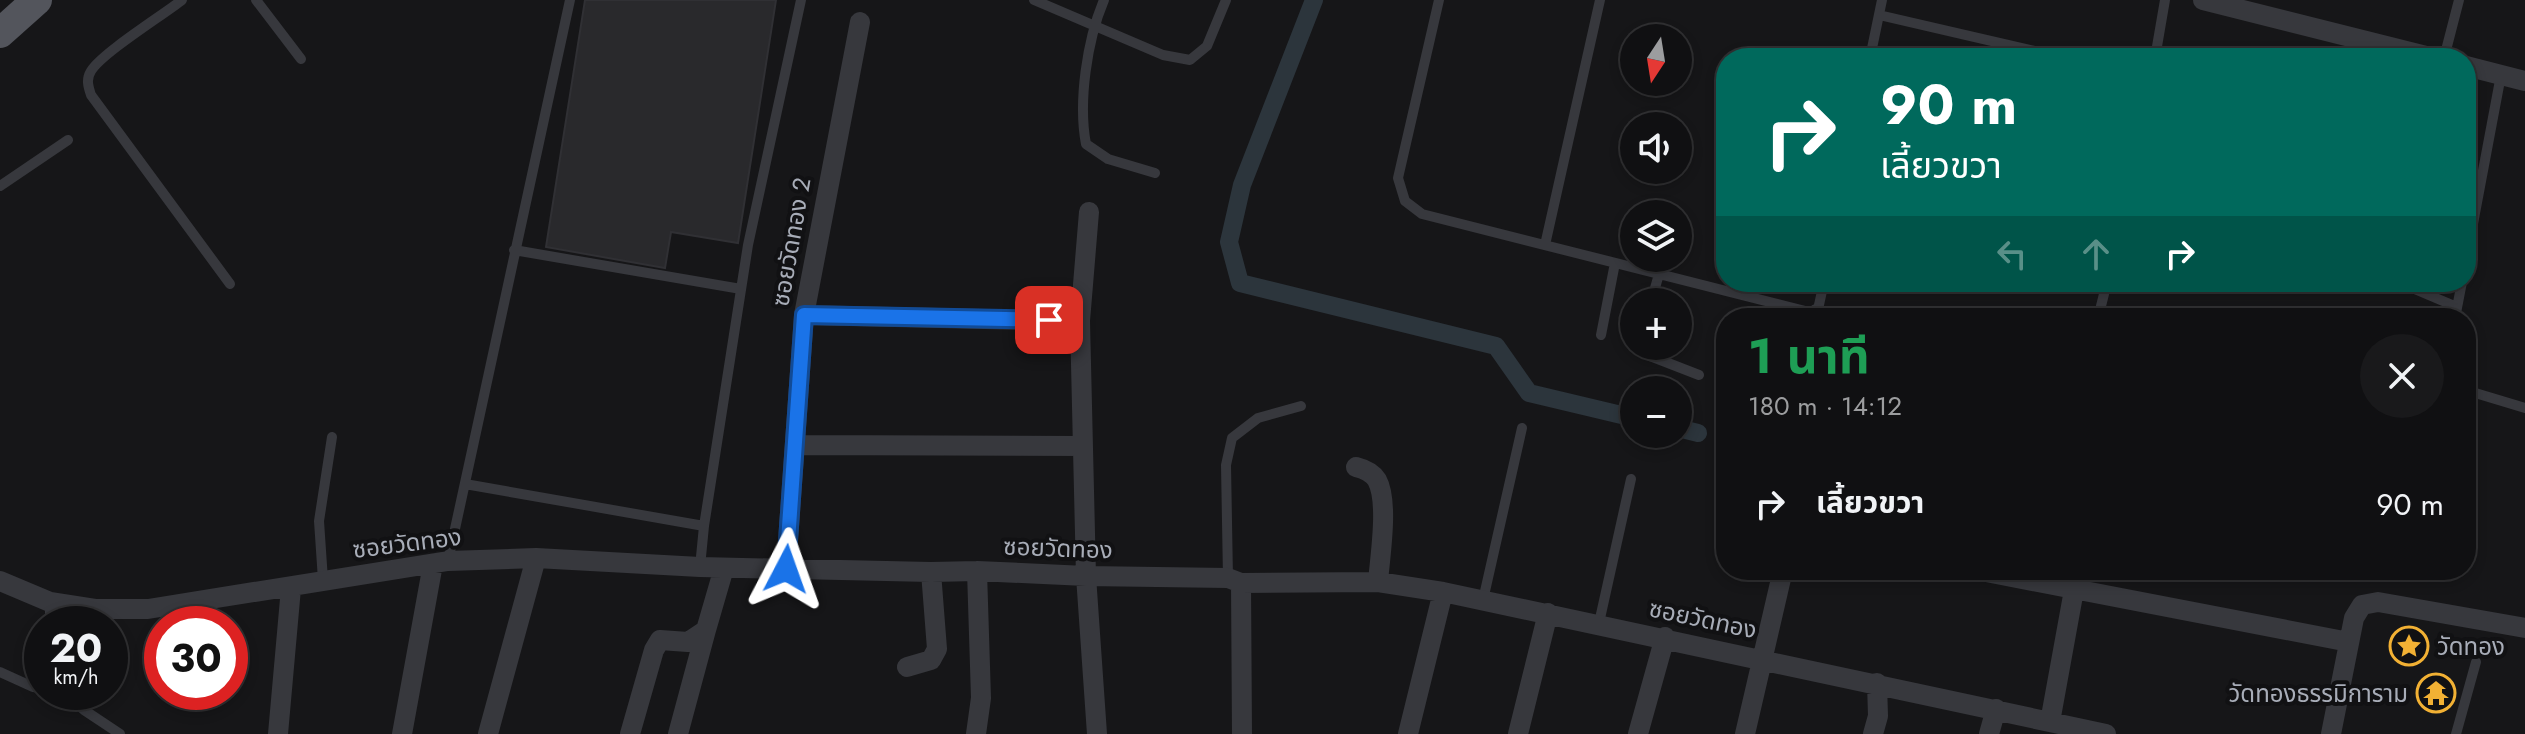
<!DOCTYPE html>
<html lang="th">
<meta charset="utf-8">
<style>
:root{--surface:#101012;--page:#19191b;--text:#f1f3f6;--muted:#9c9d9f;--line:#303032}
body{margin:0;font-family:Jost,"Noto Sans Thai",sans-serif;background:var(--page);color:var(--text);height:100vh;display:flex;flex-direction:column;font-size:30px;white-space:nowrap}
*{box-sizing:border-box;margin:0}
p{font-size:26px;color:var(--muted)}
.icon{flex:none;width:44px;height:44px;fill:none;stroke:currentColor;stroke-width:2;stroke-linecap:round;stroke-linejoin:round}
.map{position:relative;flex:1;overflow:hidden}
.panel{position:absolute;left:1716px;top:308px;width:760px;height:272px;display:flex;flex-direction:column;background:var(--surface);border-radius:32px;box-shadow:0 4px 12px #0003,0 0 0 2px var(--line)}
.panel>*{flex:none}
.top-card{position:absolute;left:1716px;top:48px;width:760px;height:244px;border-radius:32px;box-shadow:0 4px 12px #0003,0 0 0 2px var(--line);background:#00695c;color:#fff;overflow:hidden}
.needle{width:52px;rotate:192deg}
.controls{position:absolute;left:1620px;top:24px;display:grid;gap:16px}
.controls a{display:grid;place-items:center;width:72px;height:72px;border-radius:50%;background:var(--surface);box-shadow:0 4px 12px #0003,0 0 0 2px var(--line);font-size:40px}
.speed{position:absolute;left:24px;top:606px;display:flex;gap:16px;font-size:40px;font-weight:700;text-align:center}
.speed>*{display:grid;place-content:center;width:104px;height:104px;border-radius:50%;background:var(--surface);box-shadow:0 4px 12px #0003,0 0 0 2px var(--line);line-height:1}
.speed small{font-size:20px;font-weight:400}
.speed .limit{border:12px solid #d22;background:#fff;color:#111}
.pin{position:absolute;display:grid;place-items:center;width:68px;height:68px;color:#fff;margin:-34px;border-radius:16px;box-shadow:0 4px 12px #0006}
.me{position:absolute;width:88px;margin:-44px;rotate:4deg;stroke-linejoin:round;filter:drop-shadow(0 0 6px #0008)}
.turn{display:flex;align-items:center;gap:28px;height:168px;padding:0 32px;font-size:36px}
.turn .icon{width:104px;height:104px;stroke-width:2.5}
.turn b{display:block;font-size:56px;line-height:68px}
.lanes{display:flex;align-items:center;height:76px;padding:0 32px;background:#0003;justify-content:center;gap:40px;direction:ltr}
.lanes .off{opacity:.35}
.round{display:grid;place-items:center;flex:none;width:84px;height:84px;border-radius:42px;background:var(--page)}
.overview{display:flex;align-items:center;justify-content:space-between;height:136px;padding:0 32px}
h1{font-size:48px;font-weight:700;line-height:60px;color:#1e9e55}
ul{padding:0;list-style:none}
li{display:flex;align-items:center;gap:24px;height:120px;padding:0 32px}
li div{flex:1}
li b{display:block;font-size:30px}
li em{font-style:normal}
.map>svg:first-child{display:block}
</style>
<div class="map">
<svg width="2525" height="734" viewBox="0 0 2525 734">
<rect width="100%" height="100%" fill="#161618"/>
<g fill="none" stroke-linecap="round" stroke-linejoin="round">
<!-- canal -->
<path stroke="#2c353c" stroke-width="18" d="M1314,0l-72,185 -13,57 11,41 256,63 33,47 105,25
M1678,428l20,5"/>
</g>
<!-- building -->
<path fill="#29292c" stroke="#303034" stroke-width="2" d="M585,0h191l-38,243 -67,-11 -6,36 -119,-21z"/>
<g fill="none" stroke-linecap="round" stroke-linejoin="round">
<!-- lane -->
<path stroke="#37383d" stroke-width="10" d="M182,0c-19,15 -80,53 -91,71 -5,8 -3,15 0,24l139,189
M256,0l45,59
M1034,0l129,55 27,5 17,-14 19,-46
M1104,0c-17,40 -26,102 -18,144l22,15 47,14
M1439,0l-41,178 7,23 17,13 411,104
M1879,15l186,43
M1870,58l12,-58
M2155,58l10,-58
M2444,58l15,-58
M0,186l68,-46
M1545,245l55,-245
M514,250l227,39
M2466,261l35,-186
M2398,282l59,25
M1651,302l8,-28
M1817,314l7,-32
M2098,318l9,-36
M2455,318l7,-36
M1601,335l14,-72
M1642,346l8,10 49,19
M2472,392l53,16
M465,484l239,42
M448,561l122,-561
M700,567l4,-41 44,-281 53,-245
M1228,578l-2,-113 6,-27 26,-20 43,-12
M323,580l-4,-59 13,-84
M1483,600l39,-172
M1599,623l32,-144
M50,624v-22
M0,672l33,15 9,1
M64,692l20,18 36,24
M2456,734l20,-72"/>
<!-- street -->
<path stroke="#37383d" stroke-width="20" d="M2203,0l231,58
M2466,66l59,15
M1089,212l-9,109 6,255 11,158
M1817,314l2,4
M804,315l276,6
M795,445l288,1
M1356,467c8,2 16,5 21,13 12,22 3,76 1,102
M786,569l18,-254 56,-293
M1976,570l373,72
M0,581l50,21 45,7h53l300,-48 88,-3 164,9 231,5 46,-1 109,5 142,2 13,5 137,-1 65,10 663,142
M1241,583l1,151
M907,667l24,-7 6,-11 -6,-77
M2050,722l24,-132
M278,734l13,-146
M402,734l31,-170
M488,734l48,-176
M630,734l24,-84 6,-10 28,2 18,-12 18,-62
M678,734l28,-104
M976,734l5,-36 -4,-127
M1408,734l35,-142
M1518,734l30,-121
M1638,734l27,-97
M1745,734l38,-164
M1873,734l5,-18 -1,-33
M1989,734l7,-25
M2331,734l23,-116 8,-13 16,-3 147,26"/>
<!-- primary -->
<path stroke="#53555c" stroke-width="30" d="M0,33l37,-33"/>
</g>
<g fill="none" stroke-linecap="round" stroke-linejoin="round">
<defs>
<path id="route" d="M786,569l18,-254 245,5"/>
</defs>
<!-- route casing -->
<use href="#route" stroke="#114b97" stroke-width="20"/>
<!-- route -->
<use href="#route" stroke="#1a73e8" stroke-width="14"/>
</g>
<!-- icons -->
<defs>
<symbol id="sight-ring" viewBox="-11 -11 22 22"><circle r="9.5" fill="#111113" stroke="#f2b134" stroke-width="1.5"/><path d="M0-6L1.8-2.2L6-1.7L2.9 1.2L3.7 5.4L0 3.3L-3.7 5.4L-2.9 1.2L-6-1.7L-1.8-2.2Z" fill="#f2b134"/></symbol>
<symbol id="temple-ring" viewBox="-11 -11 22 22"><circle r="9.5" fill="#111113" stroke="#f2b134" stroke-width="1.5"/><path d="M0-6L5-2H3V0L6.5 2.5H4V6H1.5V3h-3V6H-4V2.5H-6.5L-3 0V-2H-5Z" fill="#f2b134"/></symbol>
</defs>
<g fill-rule="evenodd">
<use href="#sight-ring" x="2387" y="624" width="44" height="44"/>
<use href="#temple-ring" x="2414" y="671" width="44" height="44"/>
</g>
<g text-anchor="middle" dominant-baseline="central" stroke-width="8" stroke-linejoin="round" paint-order="stroke">
<!-- street labels -->
<g font-size="24" fill="#a8adb8" stroke="#111113">
<text transform="translate(791 242) rotate(-80)">ซอยวัดทอง 2</text>
<text transform="translate(407 543) rotate(-7)">ซอยวัดทอง</text>
<text transform="translate(1058 548) rotate(2)">ซอยวัดทอง</text>
<text transform="translate(1703 619) rotate(12)">ซอยวัดทอง</text>
</g>
<!-- poi labels -->
<g font-size="24" fill="#a8adb8" stroke="#111113" text-anchor="start">
<text x="2437" y="646">วัดทอง</text>
<text x="2408" y="693" text-anchor="end">วัดทองธรรมิการาม</text>
</g>
</g>
</svg>
<div class="controls">
<a><svg class="needle" viewBox="-14 -14 28 28"><path d="M0-13l5 13h-10z" fill="#e53935"/><path d="M0 13l5-13h-10z" fill="#9c9d9f"/></svg></a>
<a><svg class="icon" aria-label="sound" viewBox="0 0 24 24"><path d="M4 9h4l5-4v14l-5-4H4zM17 9q2 3 0 6"/></svg></a>
<a><svg class="icon" aria-label="layers" viewBox="0 0 24 24"><path d="M12 4l9 5-9 5-9-5zM3 14l9 5 9-5"/></svg></a>
<a>+</a>
<a>−</a>
</div>
<div class="speed"><div>20<small>km/h</small></div><div class="limit">30</div></div>
<div class="pin" style="left:1049px;top:320px;background:#d93025"><svg class="icon" aria-label="arrive" viewBox="0 0 24 24"><path d="M6 21V4h12l-3 4 3 4H6"/></svg></div>
<svg class="me" style="left:786px;top:569px" viewBox="-20 -20 40 40"><path d="M0-17L14 15 0 8-14 15z" fill="#1a73e8" stroke="#fff" stroke-width="4"/></svg>
<div class="top-card">
<div class="turn"><svg class="icon" aria-label="right" viewBox="0 0 24 24"><path d="M7 20v-9h11M14 6l5 5-5 5"/></svg><div><b>90 m</b>เลี้ยวขวา</div></div>
<div class="lanes"><svg class="icon off" aria-label="left" viewBox="0 0 24 24"><path d="M17 20v-9H6M10 6l-5 5 5 5"/></svg><svg class="icon off" aria-label="ahead" viewBox="0 0 24 24"><path d="M12 20V5M6 11l6-6 6 6"/></svg><svg class="icon" aria-label="right" viewBox="0 0 24 24"><path d="M7 20v-9h11M14 6l5 5-5 5"/></svg></div>
</div>
<section class="panel">
<div class="overview"><div><h1>1 นาที</h1><p>180 m · 14:12</p></div><a class="round"><svg class="icon" aria-label="close" viewBox="0 0 24 24"><path d="M6 6l12 12M18 6L6 18"/></svg></a></div>
<ul>
<li><svg class="icon" aria-label="right" viewBox="0 0 24 24"><path d="M7 20v-9h11M14 6l5 5-5 5"/></svg><div><b>เลี้ยวขวา</b></div><em>90 m</em></li>
</ul>
</section>
</div>
